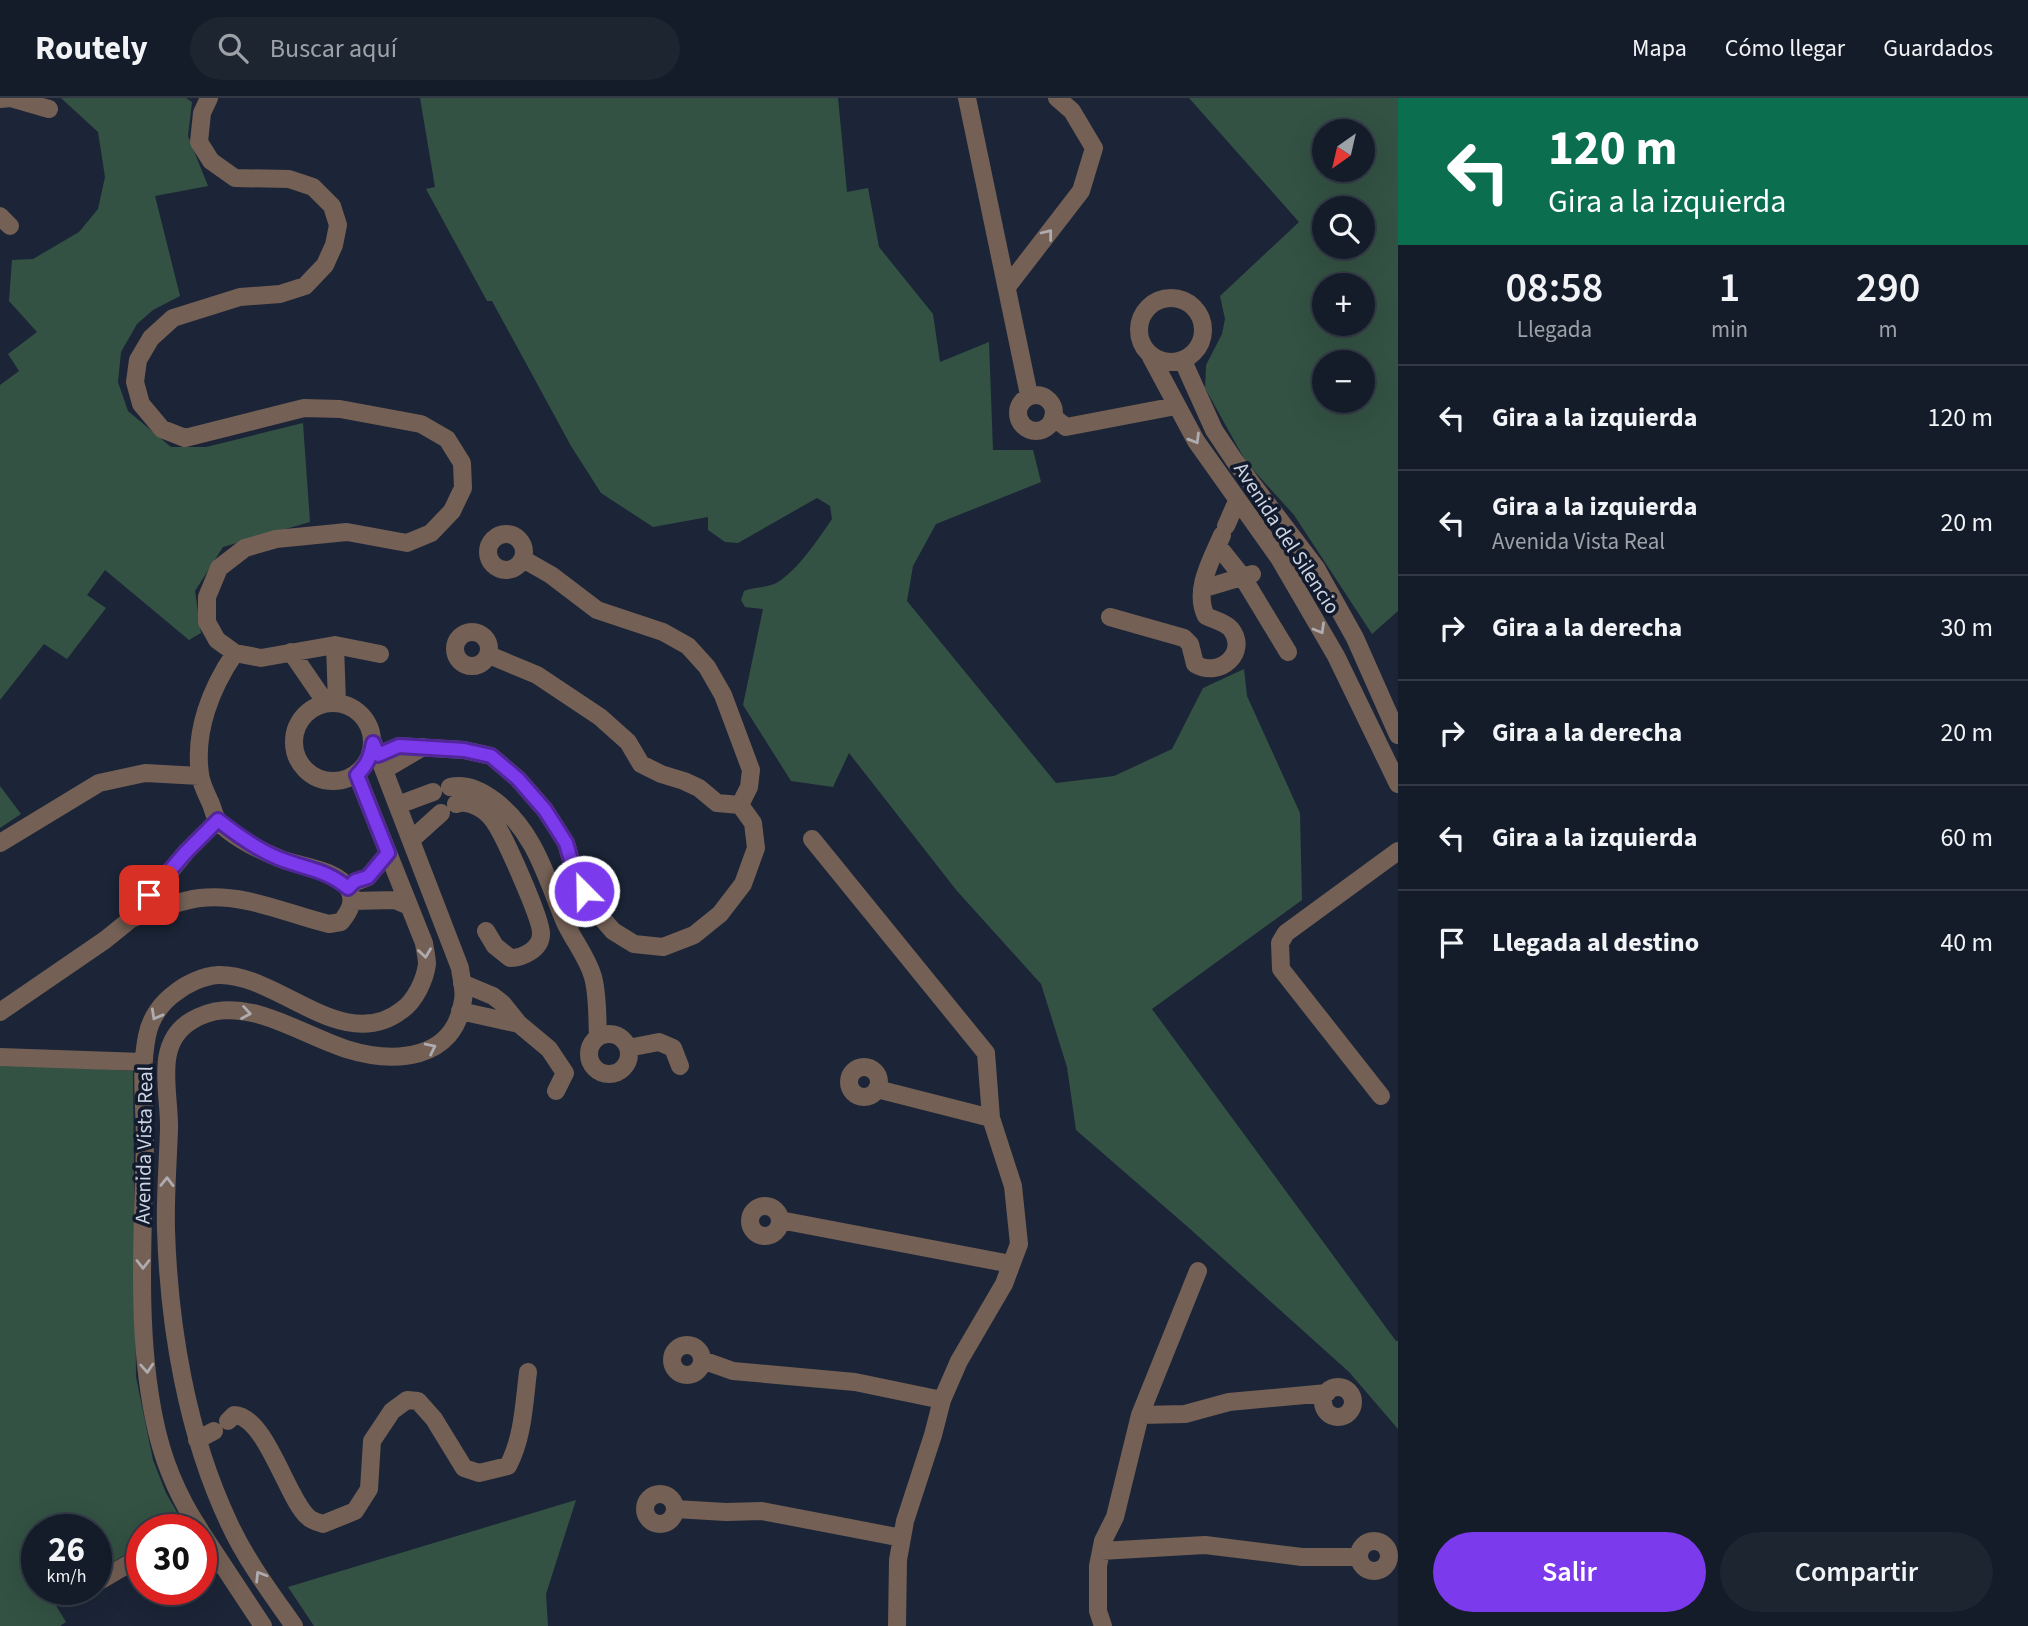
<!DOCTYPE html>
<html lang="es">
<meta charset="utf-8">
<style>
:root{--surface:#141c29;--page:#1d2531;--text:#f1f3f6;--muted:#9da1a8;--line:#333a46;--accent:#7c3aed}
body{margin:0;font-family:"Source Sans 3",sans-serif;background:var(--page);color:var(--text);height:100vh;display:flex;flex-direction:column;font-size:26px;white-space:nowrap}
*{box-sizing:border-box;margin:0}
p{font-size:23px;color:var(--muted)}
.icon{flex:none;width:38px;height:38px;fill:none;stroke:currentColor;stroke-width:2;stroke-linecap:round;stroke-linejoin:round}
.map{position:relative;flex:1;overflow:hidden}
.side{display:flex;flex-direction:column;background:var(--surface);width:630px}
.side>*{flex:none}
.guide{background:#0b6e4f;color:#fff;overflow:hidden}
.needle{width:46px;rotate:214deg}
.tools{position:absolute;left:1312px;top:21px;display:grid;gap:14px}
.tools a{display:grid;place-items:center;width:63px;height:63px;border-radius:50%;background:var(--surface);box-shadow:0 7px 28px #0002,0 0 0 2px var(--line);font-size:35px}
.speed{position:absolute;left:21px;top:1416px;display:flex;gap:14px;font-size:35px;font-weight:700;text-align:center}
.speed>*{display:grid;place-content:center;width:91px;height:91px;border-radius:50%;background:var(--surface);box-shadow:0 7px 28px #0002,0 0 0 2px var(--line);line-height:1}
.speed small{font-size:18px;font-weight:400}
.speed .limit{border:10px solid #d22;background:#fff;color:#111}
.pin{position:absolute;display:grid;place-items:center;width:60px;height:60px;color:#fff;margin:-30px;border-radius:14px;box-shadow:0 4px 10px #0006}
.me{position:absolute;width:77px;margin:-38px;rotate:337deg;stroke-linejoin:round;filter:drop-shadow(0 0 5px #0008)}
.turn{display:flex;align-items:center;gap:24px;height:147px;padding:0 35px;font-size:32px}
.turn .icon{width:91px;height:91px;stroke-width:2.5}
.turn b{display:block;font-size:49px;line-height:60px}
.eta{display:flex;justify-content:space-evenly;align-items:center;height:119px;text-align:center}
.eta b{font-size:42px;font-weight:600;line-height:49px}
.cta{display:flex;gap:14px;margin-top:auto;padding:14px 35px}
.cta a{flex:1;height:80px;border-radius:42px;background:var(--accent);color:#fff;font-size:28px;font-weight:600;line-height:80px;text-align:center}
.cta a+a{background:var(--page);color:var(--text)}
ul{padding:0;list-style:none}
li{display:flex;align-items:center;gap:21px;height:105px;padding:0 35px;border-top:2px solid var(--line)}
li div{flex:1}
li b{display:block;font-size:26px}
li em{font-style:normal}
header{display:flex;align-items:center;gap:42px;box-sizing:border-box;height:98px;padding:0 35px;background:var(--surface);border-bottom:2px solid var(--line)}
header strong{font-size:33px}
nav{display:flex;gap:38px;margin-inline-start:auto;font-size:24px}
.search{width:490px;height:63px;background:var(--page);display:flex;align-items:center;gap:18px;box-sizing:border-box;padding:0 24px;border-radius:38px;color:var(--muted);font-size:26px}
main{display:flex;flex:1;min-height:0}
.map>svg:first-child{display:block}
</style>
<header>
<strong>Routely</strong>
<div class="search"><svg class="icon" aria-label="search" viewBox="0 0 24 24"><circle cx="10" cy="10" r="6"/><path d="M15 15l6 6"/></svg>Buscar aquí</div>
<nav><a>Mapa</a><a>Cómo llegar</a><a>Guardados</a></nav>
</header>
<main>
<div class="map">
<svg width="1398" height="1528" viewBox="0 0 1398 1528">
<rect width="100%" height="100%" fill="#1b2537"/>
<!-- green -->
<path fill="#335243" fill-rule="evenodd" d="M61,0h125l6,4 -4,34 20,50 -53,10 25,100 -27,14 -16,14 -16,28 -3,30 10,29 43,36h35l97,-24 7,99 -87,25 -28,44 6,42 -12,7 -84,-70 -18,25 19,13 -39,51 -23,-15 -44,56v-315l19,-14 -11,-17 29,-22 -28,-31 3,-41 21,-1 46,-27 19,-23 7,-32 -7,-45z
M420,0h418l9,94 21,-4 11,59 54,67 7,48 49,-20 4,108h40l8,32 -105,42 -23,42 -6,35 149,182 58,-7 58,-27 31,-61 41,-19 3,27 53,117 2,87 -150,109 244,332h2v88l-49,-57 -160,-144 -113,-98 -9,-63 -26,-83 -84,-93 -108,-138 -16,34 -42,-6 -48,-76 20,-96 -18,-2 -4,-7 3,-9c10,-4 18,-3 27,-6 20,-5 49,-48 61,-66l-2,-13 -13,-8 -79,45 -13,-1 -17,-12v-13l-55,10 -52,-34 -30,-47 -79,-145h-5l-61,-112 9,-2z
M1189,0h209v513l-26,23 -78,-119 -48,-53 -41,-74 1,-23 16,-31 3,-15 -5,-23 79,-74zM1325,33h38v39h-38zM1325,110h38v39h-38zM1325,187h38v39h-38zM1325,264h38v39h-38z
M0,688l21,28 -21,14z
M0,965l133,8 3,306 17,83 13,33 15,26 -16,10 -23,1v14l-35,22 -11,4v-40h-59v59h9l20,33 -6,4h-60z
M576,1402l-30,94 2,32h-234l-26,-39z"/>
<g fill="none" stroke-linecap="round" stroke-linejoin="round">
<!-- minor -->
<path stroke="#746055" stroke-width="18" d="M209,0l-7,15 -3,29 12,19 24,17 54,1 24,8 19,19 6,19 -4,20 -9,20 -20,21 -25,8 -40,3 -67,21 -22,20 -13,22 -3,22 6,22 21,25 23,9 119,-30 36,1 81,15 26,15 15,24 1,25 -11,23 -21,22 -24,10 -60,-11 -71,7 -31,9 -26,20 -12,29v25l10,18 18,13 26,5 74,-13 45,9
M967,0l62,297
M0,1l11,-1 38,11
M0,118l10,10
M1007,189l74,-96 13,-43 -22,-37 -15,-13
M1139 232a32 32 0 1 1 64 0a32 32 0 1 1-64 0Z
M1151,259l45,84 83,117 57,98 62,128
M1183,263l31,69 20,30 82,108 39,70 43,97
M1018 315a18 18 0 1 1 36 0a18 18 0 1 1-36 0Z
M1053,319l13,10 110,-21
M1226,428l11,-25
M488 454a18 18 0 1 1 36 0a18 18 0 1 1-36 0Z
M1218,448l24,30 46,76
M523,461l28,16 46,35 66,22 25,14 19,21 16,28 28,75 -2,17 -9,18
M1202,491l50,-15
M1110,519l74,21 6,6 5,20c25,15 54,-12 36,-35 -6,-7 -17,-9 -25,-13 -13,-26 6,-57 16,-81
M455 551a17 17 0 1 1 34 0a17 17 0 1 1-34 0Z
M335,547l2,58
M291,554l35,51
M294 644a39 39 0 1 1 78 0a39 39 0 1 1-78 0Z
M378,657l21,-9 65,4 27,6 27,23 27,31 21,33 9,31 18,34 20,23 21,13 29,3 31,-12 26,-21 23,-30 13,-36 -3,-25 -13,-18 -23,-2 -18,-15 -15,-7 -23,-7 -20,-10 -13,-22 -28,-25 -63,-42 -48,-20
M384,672l39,-23
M450,689c17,-4 32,4 45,14 39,30 51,75 69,119 8,19 23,36 29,57 5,18 4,40 5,59
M456,706c13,-5 30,6 37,16 10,13 49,100 48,114 0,15 -18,24 -31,24l-15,-12 -9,-15
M398,707l35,-13
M812,741l174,214 5,65 22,68 6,58 -15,40 -45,77 -17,39 -9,35 -28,86 -7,39 -1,66
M411,742l30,-27
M0,745l99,-60 46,-10 55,3
M348,790l7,-6 13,-5 20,-24
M352,803l43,-1 14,6
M131,821c22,-8 46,-18 69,-21 45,-5 87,16 129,26l12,-2c8,-10 15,-21 7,-34 -12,-19 -47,-21 -67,-29 -18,-7 -54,-24 -64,-40 -3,-4 -4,-10 -6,-15 -4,-9 -10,-20 -11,-30 -6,-43 11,-86 35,-121
M462,885l31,13 9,7 17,21 30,25 16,24 -9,18
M460,913l59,13
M0,914l105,-72 26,-21 55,-67 32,-32
M589 956a20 20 0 1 1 40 0a20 20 0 1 1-40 0Z
M628,950l31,-6 14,6 7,18
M0,959l143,5
M849 984a15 15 0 1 1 30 0a15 15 0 1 1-30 0Z
M877,991l114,29
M1381,998l-100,-127 -1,-26 6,-10 112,-82
M750 1123a15 15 0 1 1 30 0a15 15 0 1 1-30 0Z
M780,1122l231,44
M672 1262a15 15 0 1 1 30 0a15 15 0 1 1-30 0Z
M702,1262l31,11 122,11 87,18
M1323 1304a15 15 0 1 1 30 0a15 15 0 1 1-30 0Z
M1140,1317l45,-1 44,-12 98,-9
M228,1323l6,-6c32,1 53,84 74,102 4,4 10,5 15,7l32,-13 14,-22 3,-48 20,-30 15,-11 11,1 16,18 30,49 15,5 29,-7c15,-28 16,-62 20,-94
M197,1342l17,-9
M645 1411a15 15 0 1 1 30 0a15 15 0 1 1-30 0Z
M675,1411l51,3 36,-1 140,27
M200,1432c-24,-36 -38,-71 -46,-112 -18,-88 -11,-186 -9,-276 0,-35 -5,-71 2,-106 3,-17 14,-33 28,-43 11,-9 28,-17 43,-18 60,-2 125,81 184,35 13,-9 23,-30 25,-46 0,-6 -2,-14 -3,-21l-67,-168
M201,1434l62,94
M1359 1458a15 15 0 1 1 30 0a15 15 0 1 1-30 0Z
M1101,1453l104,-6 97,12h57
M96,1485l46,-27
M294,1528c-23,-33 -48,-66 -65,-103 -42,-89 -60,-196 -63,-293 -1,-34 2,-68 3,-101 1,-36 -16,-85 22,-108 21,-13 42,-13 66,-7 30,8 59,25 89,35 48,15 109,12 117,-49 2,-10 -2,-22 -3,-32l-87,-226
M1103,1528l-5,-15v-45l5,-25 12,-24 25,-102 58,-144"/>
</g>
<!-- one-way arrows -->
<defs><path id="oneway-chevron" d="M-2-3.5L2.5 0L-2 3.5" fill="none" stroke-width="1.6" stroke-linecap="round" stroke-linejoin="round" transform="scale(1.75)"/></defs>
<g stroke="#aeacb1">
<use href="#oneway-chevron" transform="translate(1048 136) rotate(-52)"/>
<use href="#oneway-chevron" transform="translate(1195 341) rotate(59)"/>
<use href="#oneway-chevron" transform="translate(1320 531) rotate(60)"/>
<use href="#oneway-chevron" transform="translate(425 855) rotate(82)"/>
<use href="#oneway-chevron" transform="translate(246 915) rotate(9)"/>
<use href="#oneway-chevron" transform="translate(156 917) rotate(119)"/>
<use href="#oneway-chevron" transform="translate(431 950) rotate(-26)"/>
<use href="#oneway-chevron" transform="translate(167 1084) rotate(-89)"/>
<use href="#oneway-chevron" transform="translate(143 1166) rotate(90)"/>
<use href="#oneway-chevron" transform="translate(147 1270) rotate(86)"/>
<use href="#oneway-chevron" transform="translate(260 1478) rotate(-122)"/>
</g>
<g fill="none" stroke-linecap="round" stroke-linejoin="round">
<defs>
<path id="route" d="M149,797l37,-43 32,-32c19,15 38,29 60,38 27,11 48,11 70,30l7,-7 13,-4 20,-24 -31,-78c10,-10 14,-19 16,-32l5,12 21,-9 65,4 27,6 27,23 27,31 21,33 9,31 9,17"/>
</defs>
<!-- route casing -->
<use href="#route" stroke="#51269a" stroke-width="18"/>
<!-- route -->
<use href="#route" stroke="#7c3aed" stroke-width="12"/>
</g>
<g text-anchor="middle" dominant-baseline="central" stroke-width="7" stroke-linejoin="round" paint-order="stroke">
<!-- street labels -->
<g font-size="21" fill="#ced5e2" stroke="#121b2d">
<text transform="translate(1287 440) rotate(57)">Avenida del Silencio</text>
<text transform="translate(144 1047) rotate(-89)">Avenida Vista Real</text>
</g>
</g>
</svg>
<div class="tools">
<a><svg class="needle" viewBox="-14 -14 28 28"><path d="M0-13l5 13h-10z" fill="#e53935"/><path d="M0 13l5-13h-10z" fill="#9da1a8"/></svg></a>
<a><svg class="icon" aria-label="search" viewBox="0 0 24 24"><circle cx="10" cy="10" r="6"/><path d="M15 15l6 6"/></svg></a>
<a>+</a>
<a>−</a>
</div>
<div class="speed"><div>26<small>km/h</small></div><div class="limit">30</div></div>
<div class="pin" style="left:149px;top:797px;background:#d93025"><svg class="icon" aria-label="arrive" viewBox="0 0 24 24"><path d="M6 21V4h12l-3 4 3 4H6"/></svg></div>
<svg class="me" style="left:584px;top:793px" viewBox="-20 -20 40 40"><circle r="17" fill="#7c3aed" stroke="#fff" stroke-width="3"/><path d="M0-11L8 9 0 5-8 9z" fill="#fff"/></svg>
</div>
<section class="side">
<div class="guide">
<div class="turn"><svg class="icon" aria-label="left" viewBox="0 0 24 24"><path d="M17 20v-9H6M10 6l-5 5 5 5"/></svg><div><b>120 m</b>Gira a la izquierda</div></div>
</div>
<div class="eta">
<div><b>08:58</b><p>Llegada</p></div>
<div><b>1</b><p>min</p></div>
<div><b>290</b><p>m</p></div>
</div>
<ul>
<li><svg class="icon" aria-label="left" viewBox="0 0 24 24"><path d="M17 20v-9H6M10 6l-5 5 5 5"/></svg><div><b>Gira a la izquierda</b></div><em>120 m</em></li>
<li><svg class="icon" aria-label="left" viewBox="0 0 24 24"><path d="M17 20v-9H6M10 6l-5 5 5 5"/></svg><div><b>Gira a la izquierda</b><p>Avenida Vista Real</p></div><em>20 m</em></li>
<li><svg class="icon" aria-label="right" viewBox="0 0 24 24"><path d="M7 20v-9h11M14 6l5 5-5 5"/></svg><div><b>Gira a la derecha</b></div><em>30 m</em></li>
<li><svg class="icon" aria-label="right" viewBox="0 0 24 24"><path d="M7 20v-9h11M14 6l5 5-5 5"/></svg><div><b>Gira a la derecha</b></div><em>20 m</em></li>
<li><svg class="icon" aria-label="left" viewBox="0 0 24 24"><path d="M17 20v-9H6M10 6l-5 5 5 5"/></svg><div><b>Gira a la izquierda</b></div><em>60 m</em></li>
<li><svg class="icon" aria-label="arrive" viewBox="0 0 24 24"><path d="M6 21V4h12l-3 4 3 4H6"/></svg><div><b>Llegada al destino</b></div><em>40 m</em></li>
</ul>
<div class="cta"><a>Salir</a><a>Compartir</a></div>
</section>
</main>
